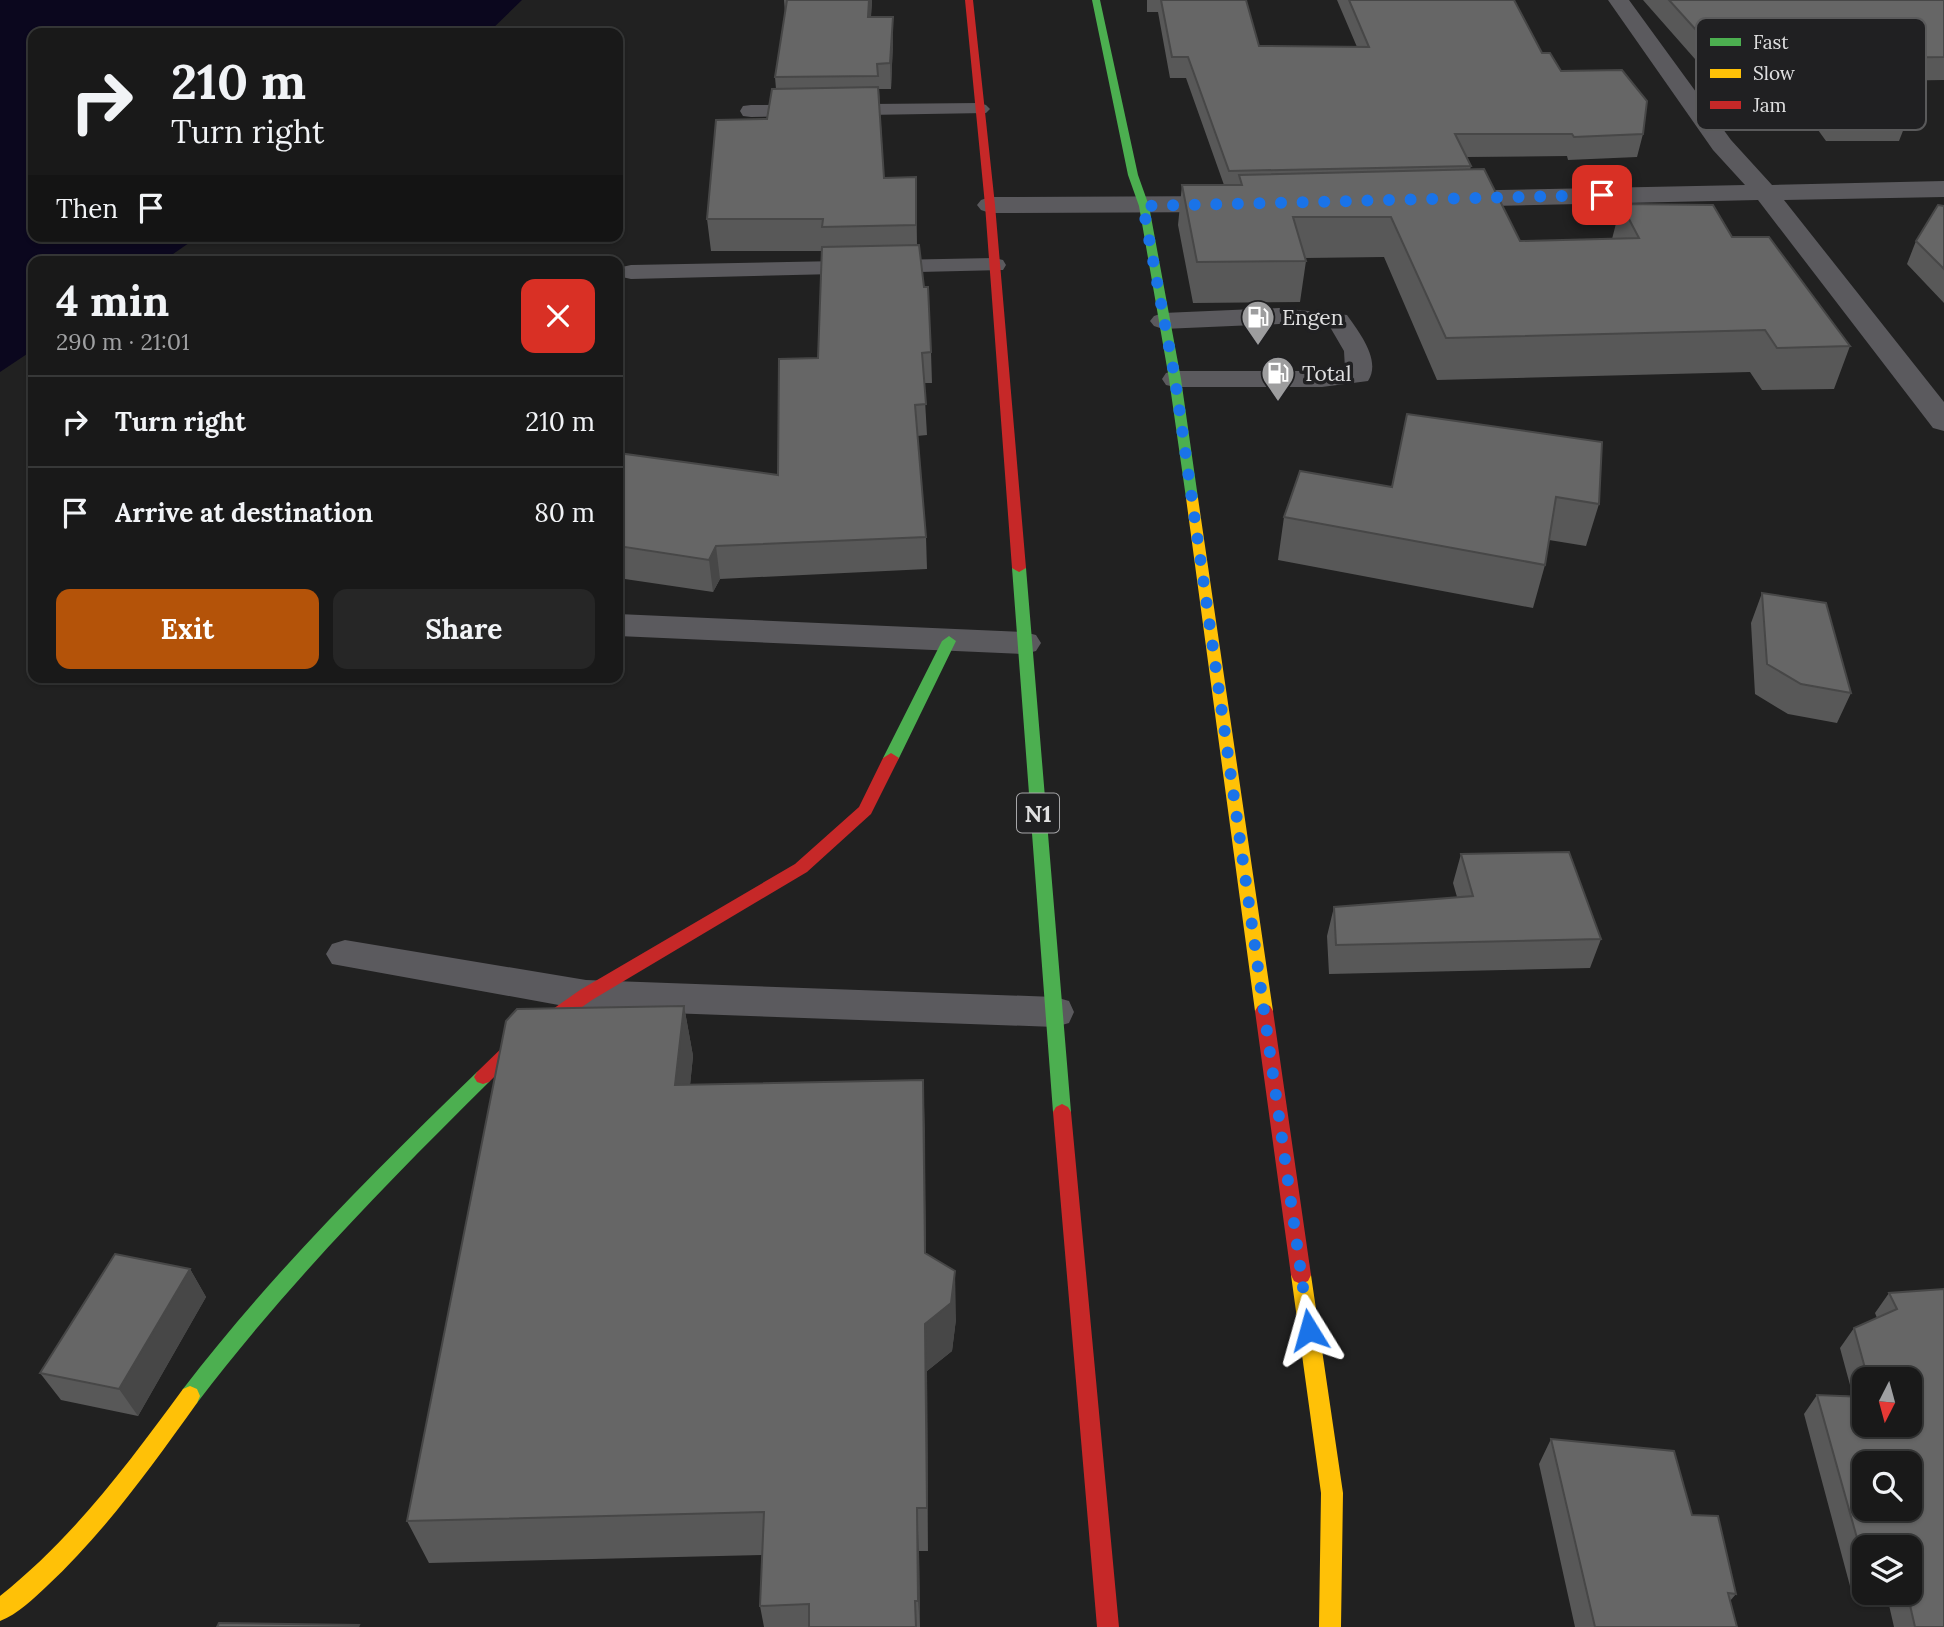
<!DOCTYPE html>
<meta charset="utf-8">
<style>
:root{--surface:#191919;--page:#262626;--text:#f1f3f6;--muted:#9fa0a2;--line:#373838;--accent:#b45309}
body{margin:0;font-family:Lora,serif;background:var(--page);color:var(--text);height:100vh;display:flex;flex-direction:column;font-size:26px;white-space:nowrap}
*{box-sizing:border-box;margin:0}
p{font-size:23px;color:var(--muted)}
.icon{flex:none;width:38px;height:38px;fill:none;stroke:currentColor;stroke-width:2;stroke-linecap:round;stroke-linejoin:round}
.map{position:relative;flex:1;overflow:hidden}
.panel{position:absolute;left:28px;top:256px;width:595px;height:427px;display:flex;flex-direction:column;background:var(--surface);border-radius:14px;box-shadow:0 2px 5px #0004,0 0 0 2px var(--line)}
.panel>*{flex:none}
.guide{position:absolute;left:28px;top:28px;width:595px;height:214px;border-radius:14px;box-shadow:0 2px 5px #0004,0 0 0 2px var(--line);background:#191919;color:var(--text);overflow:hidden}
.needle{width:46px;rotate:186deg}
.tools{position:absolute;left:1852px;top:1367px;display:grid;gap:14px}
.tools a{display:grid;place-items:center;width:70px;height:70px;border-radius:14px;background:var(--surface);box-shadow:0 2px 5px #0004,0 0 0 2px var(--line);font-size:35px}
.pin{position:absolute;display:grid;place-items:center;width:60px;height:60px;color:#fff;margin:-30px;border-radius:14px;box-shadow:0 4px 10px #0006}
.me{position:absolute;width:77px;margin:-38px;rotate:352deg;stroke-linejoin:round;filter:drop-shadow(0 0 5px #0008)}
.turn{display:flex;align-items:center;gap:24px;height:147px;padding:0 28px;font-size:32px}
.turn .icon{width:91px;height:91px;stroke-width:2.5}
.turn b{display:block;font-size:49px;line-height:60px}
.then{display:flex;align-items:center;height:66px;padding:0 28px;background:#0003;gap:14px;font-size:26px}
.round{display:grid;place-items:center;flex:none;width:74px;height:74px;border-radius:14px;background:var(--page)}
.headline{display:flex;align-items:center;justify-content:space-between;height:119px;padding:0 28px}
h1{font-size:42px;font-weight:700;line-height:52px}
.button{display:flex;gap:14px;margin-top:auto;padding:14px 28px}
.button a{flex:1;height:80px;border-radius:14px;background:var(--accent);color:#fff;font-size:28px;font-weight:700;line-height:80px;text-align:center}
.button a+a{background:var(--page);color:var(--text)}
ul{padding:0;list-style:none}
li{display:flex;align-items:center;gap:21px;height:91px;padding:0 28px;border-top:2px solid var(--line)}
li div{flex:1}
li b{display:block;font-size:26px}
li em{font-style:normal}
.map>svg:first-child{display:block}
</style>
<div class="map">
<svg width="1944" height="1627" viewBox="0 0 1944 1627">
<rect width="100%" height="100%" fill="#212121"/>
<!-- water -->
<path fill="#0b071e" d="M0,0h522l-34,33h-455v203h166l-36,25h-130v89l-33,22z"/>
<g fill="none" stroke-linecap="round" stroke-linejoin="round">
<!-- lane -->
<path fill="#5b5a5e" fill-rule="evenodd" d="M979,103l7,2 4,4 -4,4 -235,4 -8,-1 -3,-5 3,-5 8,-1z
M994,258l9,2 3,5 -3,5 -372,9 -9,-2 -3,-5 3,-5 9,-2z
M1279,308l68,7c11,16 35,45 21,66l-46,6h-147l-9,-2 -4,-6 4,-6 9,-2h147l23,-2 -1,-18 -14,-24 -51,-3 -116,5 -9,-3 -4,-5 4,-5 9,-3z
M345,940l241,40 469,17 14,4 5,11 -5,11 -14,4 -469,-17 -254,-46 -6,-10 6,-10z"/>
<!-- street -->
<path fill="#5b5a5e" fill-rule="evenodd" d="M1608,0h21l102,140 41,45 172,-4v16l-160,3 160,202v29l-11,-3 -175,-228 -311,7 -9,-3 -4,-5 4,-5 9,-3 298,-6 -32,-35z
M1233,196l9,3 4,5 -4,5 -9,3 -243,1 -9,-3 -4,-5 4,-5 9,-3z
M618,614l406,18 12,3 5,8 -5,8 -12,3 -406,-18z"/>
<!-- fast -->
<path fill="#4caf50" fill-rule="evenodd" d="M1092,0h8l38,175 11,31 32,173 17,119 -6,4 -6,-4 -17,-119 -30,-173 -11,-31z
M1019,564l7,4 45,544 -3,5 -6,3 -6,-3 -3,-5 -41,-544z
M949,636l7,5 -57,117 -3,4h-10l-3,-4 59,-117z
M483,1070l6,2 3,5 -3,5c-103,102 -204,205 -292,321l-7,3 -7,-3 -3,-7 3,-7c88,-115 190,-216 294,-317z"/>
<!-- slow -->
<path fill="#ffc107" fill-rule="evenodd" d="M1192,494l6,4 75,513 -3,5 -6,2 -6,-2 -3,-5 -69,-513z
M1301,1266l7,3 3,6 32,218 -2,134h-22l2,-134 -30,-218 3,-6z
M190,1386l7,3 3,7 -3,7c-46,64 -92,129 -150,183 -14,13 -29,28 -47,35v-25c73,-58 128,-132 183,-207z"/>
<!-- jam -->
<path fill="#c62828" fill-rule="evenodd" d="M965,0h8l22,205 31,363 -7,4 -7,-4 -27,-363z
M891,753l8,5 -28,56 -64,58 -215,128 -67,47 -36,35 -6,2 -6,-2 -3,-5 3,-5 36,-35 67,-47 215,-126 64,-57 24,-49z
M1264,1004l6,2 3,5 38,264 -3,6 -7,3 -7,-3 -3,-6 -36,-264 3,-5z
M1062,1104l6,3 3,5 48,515h-22l-44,-515 3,-5z"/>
</g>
<!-- wall -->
<path fill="#585858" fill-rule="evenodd" d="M784,0h88l-1,17 22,24 -2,48h-12l5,89 32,-1 1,68 14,107 1,31h-8l3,52 -10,1 9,101 1,32 -207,10 -7,13 -95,-14v-125l160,22 40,-117 4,-107h-111l-4,-32 60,-100 9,-30 -1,-12 10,-64z
M1147,0h99l13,46 98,1 -20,-47h177l28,53 19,18 82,63 -6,23 -69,3 -1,-4 -101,1 5,9 -1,4 50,71 92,-2 9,-35 111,33 118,109 -16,43 -72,1 -12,-18 -313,8 -53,-123 -79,1 1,3 -6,41 -107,1 -15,-78 4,-40h42l-38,-107h-16l-12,-66h-11z
M1643,0h301v80l-66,1 30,37 -9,23h-73l-42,-58 -67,1z
M1944,206v97l-37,-39 9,-23z
M1407,414l192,90 -13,42 -37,-6 -4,25 -12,43 -255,-48 6,-43 108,-30z
M1762,593l89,100 -14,30 -49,-9 -33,-20 -4,-71z
M1461,854l140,85 -11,29 -261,6 -2,-38 7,-29 123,-10 -4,-14z
M684,1006l9,50 -3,29 233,-5 3,174 30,65 -4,32 -25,20 1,180h-9l1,76h-156l-4,-21 2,-51 -333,8 -22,-42z
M190,1269l16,28 -68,119 -77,-16 -21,-27z
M1944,1289v338h-50l-8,-35h23v-45h-45v41l-14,-2 -46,-172 13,-19 36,1 -13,-48 14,-20 23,-10 -2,-5 14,-20zM1864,1379h45l-45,45z
M1551,1439l141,76 44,79 -6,7 7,26h-162l-36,-163z"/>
<!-- shaded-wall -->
<path fill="#474747" d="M869,0h3l-3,41 -1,-24z
M893,17v24l-2,48 -1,-26z
M716,546l4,33 -7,13 -4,-32z
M684,1006l9,50 -8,79 -10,-50z
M923,1080l2,50 1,171 -1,-48z
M190,1269l16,28 -68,119 -19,-27z
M955,1271l1,48 -4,32 -25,20 1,180 -1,-43 -2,-184z
M917,1508l2,43 1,76 -2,-26z"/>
<!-- building -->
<path fill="#666" stroke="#474747" stroke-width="2" fill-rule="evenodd" d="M787,0h82l-1,17h25l-3,46 -13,1 1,12 -103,1z
M1161,0h85l13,46 110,1 -20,-47h165l28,53h8l11,18 61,-1 25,31 -4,33 -69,3 -2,-3h-117l16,32 -242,5 -41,-114h-16z
M1669,0h275v57l-85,1 49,60 -74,-1 -43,-57 -67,1z
M878,87l6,91 32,-1v48l-94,2 1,-8h-116l9,-99 51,-1 5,-30z
M1484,169l36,72 119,-3 -18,-34 92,1 19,32h37l81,109 -73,2 -12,-18 -319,8 -55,-121h-98l13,44 -109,1 -15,-77h60l-3,-10z
M1938,205l6,1v63l-28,-28z
M919,245l5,42h4l3,65 -9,1 4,51 -11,1 11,132 -210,9 -7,14 -91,-14v-93l160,22 1,-116 39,-1 4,-111z
M1407,414l195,28 -3,62 -43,-7 -11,68 -261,-48 16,-46 92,16z
M1762,593l64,10 25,90 -50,-9 -34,-20z
M1569,852l32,87 -265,6 -2,-38 139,-11 -12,-42z
M684,1006l-9,79 248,-5 2,173 30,18 -4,32 -26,21 2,184h-10l1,93h-3l1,26h-107v-23l-49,2 4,-94 -357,9 99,-500 11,-12z
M115,1254l75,15 -71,120 -79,-16z
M1944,1289v338h-29l-8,-35h2v-45h-45v16l-47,-168 47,2v27h45v-45h-41l-14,-51 43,-19 -8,-16zM1864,1463h45v45h-45z
M1551,1439l123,12 18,64 26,1 18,78 -8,-1 9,34h-142z
M219,1623l140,2 -1,2h-141z"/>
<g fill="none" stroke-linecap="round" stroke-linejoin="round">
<!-- route -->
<path stroke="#1a73e8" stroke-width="12" stroke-dasharray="0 21.6" d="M1309,1330l-134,-951 -32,-173 459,-11"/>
</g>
<!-- icons -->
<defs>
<symbol id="fuel-pin" viewBox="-11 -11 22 30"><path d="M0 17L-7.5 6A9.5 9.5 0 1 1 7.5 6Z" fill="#9d9d9e" stroke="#202022"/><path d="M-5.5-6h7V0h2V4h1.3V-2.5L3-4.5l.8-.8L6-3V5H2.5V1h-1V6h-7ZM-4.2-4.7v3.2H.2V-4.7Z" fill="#fff"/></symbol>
</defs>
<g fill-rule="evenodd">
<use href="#fuel-pin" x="1239" y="298" width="38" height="52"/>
<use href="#fuel-pin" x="1259" y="354" width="38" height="52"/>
</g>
<g text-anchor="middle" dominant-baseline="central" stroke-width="7" stroke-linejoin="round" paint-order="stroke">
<!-- far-poi labels -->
<g font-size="21" fill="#e0e0e1" stroke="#202022" text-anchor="start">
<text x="1282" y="317">Engen</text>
<text x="1302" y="373">Total</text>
</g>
<!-- shield labels -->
<rect fill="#202022" stroke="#a6a6a8" stroke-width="2" x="1017" y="793.5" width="42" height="39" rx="5"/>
<g font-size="23" font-weight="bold" fill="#e0e0e1">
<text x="1038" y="813">N1</text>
</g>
</g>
<!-- legend -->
<rect x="1696" y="18" width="230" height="112" rx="10" fill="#202022" stroke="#5a5a5b" stroke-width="2"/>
<rect x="1710" y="38" width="31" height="8" fill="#4caf50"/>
<rect x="1710" y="69" width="31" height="9" fill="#ffc107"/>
<rect x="1710" y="101" width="31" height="8" fill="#c62828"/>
<g font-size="19" fill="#e0e0e1">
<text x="1753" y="49">Fast</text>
<text x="1753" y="80">Slow</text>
<text x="1753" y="112">Jam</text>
</g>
</svg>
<div class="tools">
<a><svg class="needle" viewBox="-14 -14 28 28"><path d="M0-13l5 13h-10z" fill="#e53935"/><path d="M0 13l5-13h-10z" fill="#9fa0a2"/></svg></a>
<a><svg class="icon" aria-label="search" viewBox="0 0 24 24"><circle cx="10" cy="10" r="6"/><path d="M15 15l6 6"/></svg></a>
<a><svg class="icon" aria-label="layers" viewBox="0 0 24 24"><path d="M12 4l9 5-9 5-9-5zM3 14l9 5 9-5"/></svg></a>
</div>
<div class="pin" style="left:1602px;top:195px;background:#d93025"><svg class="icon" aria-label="arrive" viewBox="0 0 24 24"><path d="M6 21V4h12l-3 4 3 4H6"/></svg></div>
<svg class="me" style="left:1309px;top:1330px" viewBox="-20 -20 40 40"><path d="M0-17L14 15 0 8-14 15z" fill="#1a73e8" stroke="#fff" stroke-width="4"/></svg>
<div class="guide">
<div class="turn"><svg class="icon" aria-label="right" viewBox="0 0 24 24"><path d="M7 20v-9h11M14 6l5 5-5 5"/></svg><div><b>210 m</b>Turn right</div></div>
<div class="then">Then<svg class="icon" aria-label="arrive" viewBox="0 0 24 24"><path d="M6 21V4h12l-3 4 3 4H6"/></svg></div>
</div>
<section class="panel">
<div class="headline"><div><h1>4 min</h1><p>290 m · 21:01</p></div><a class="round" style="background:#d93025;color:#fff"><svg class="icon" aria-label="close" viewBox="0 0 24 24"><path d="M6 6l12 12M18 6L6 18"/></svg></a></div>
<ul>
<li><svg class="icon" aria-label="right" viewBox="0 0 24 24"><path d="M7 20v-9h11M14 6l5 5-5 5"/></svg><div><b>Turn right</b></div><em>210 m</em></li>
<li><svg class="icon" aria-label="arrive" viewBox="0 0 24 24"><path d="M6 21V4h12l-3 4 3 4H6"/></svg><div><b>Arrive at destination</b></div><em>80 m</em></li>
</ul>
<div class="button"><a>Exit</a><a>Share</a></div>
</section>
</div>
